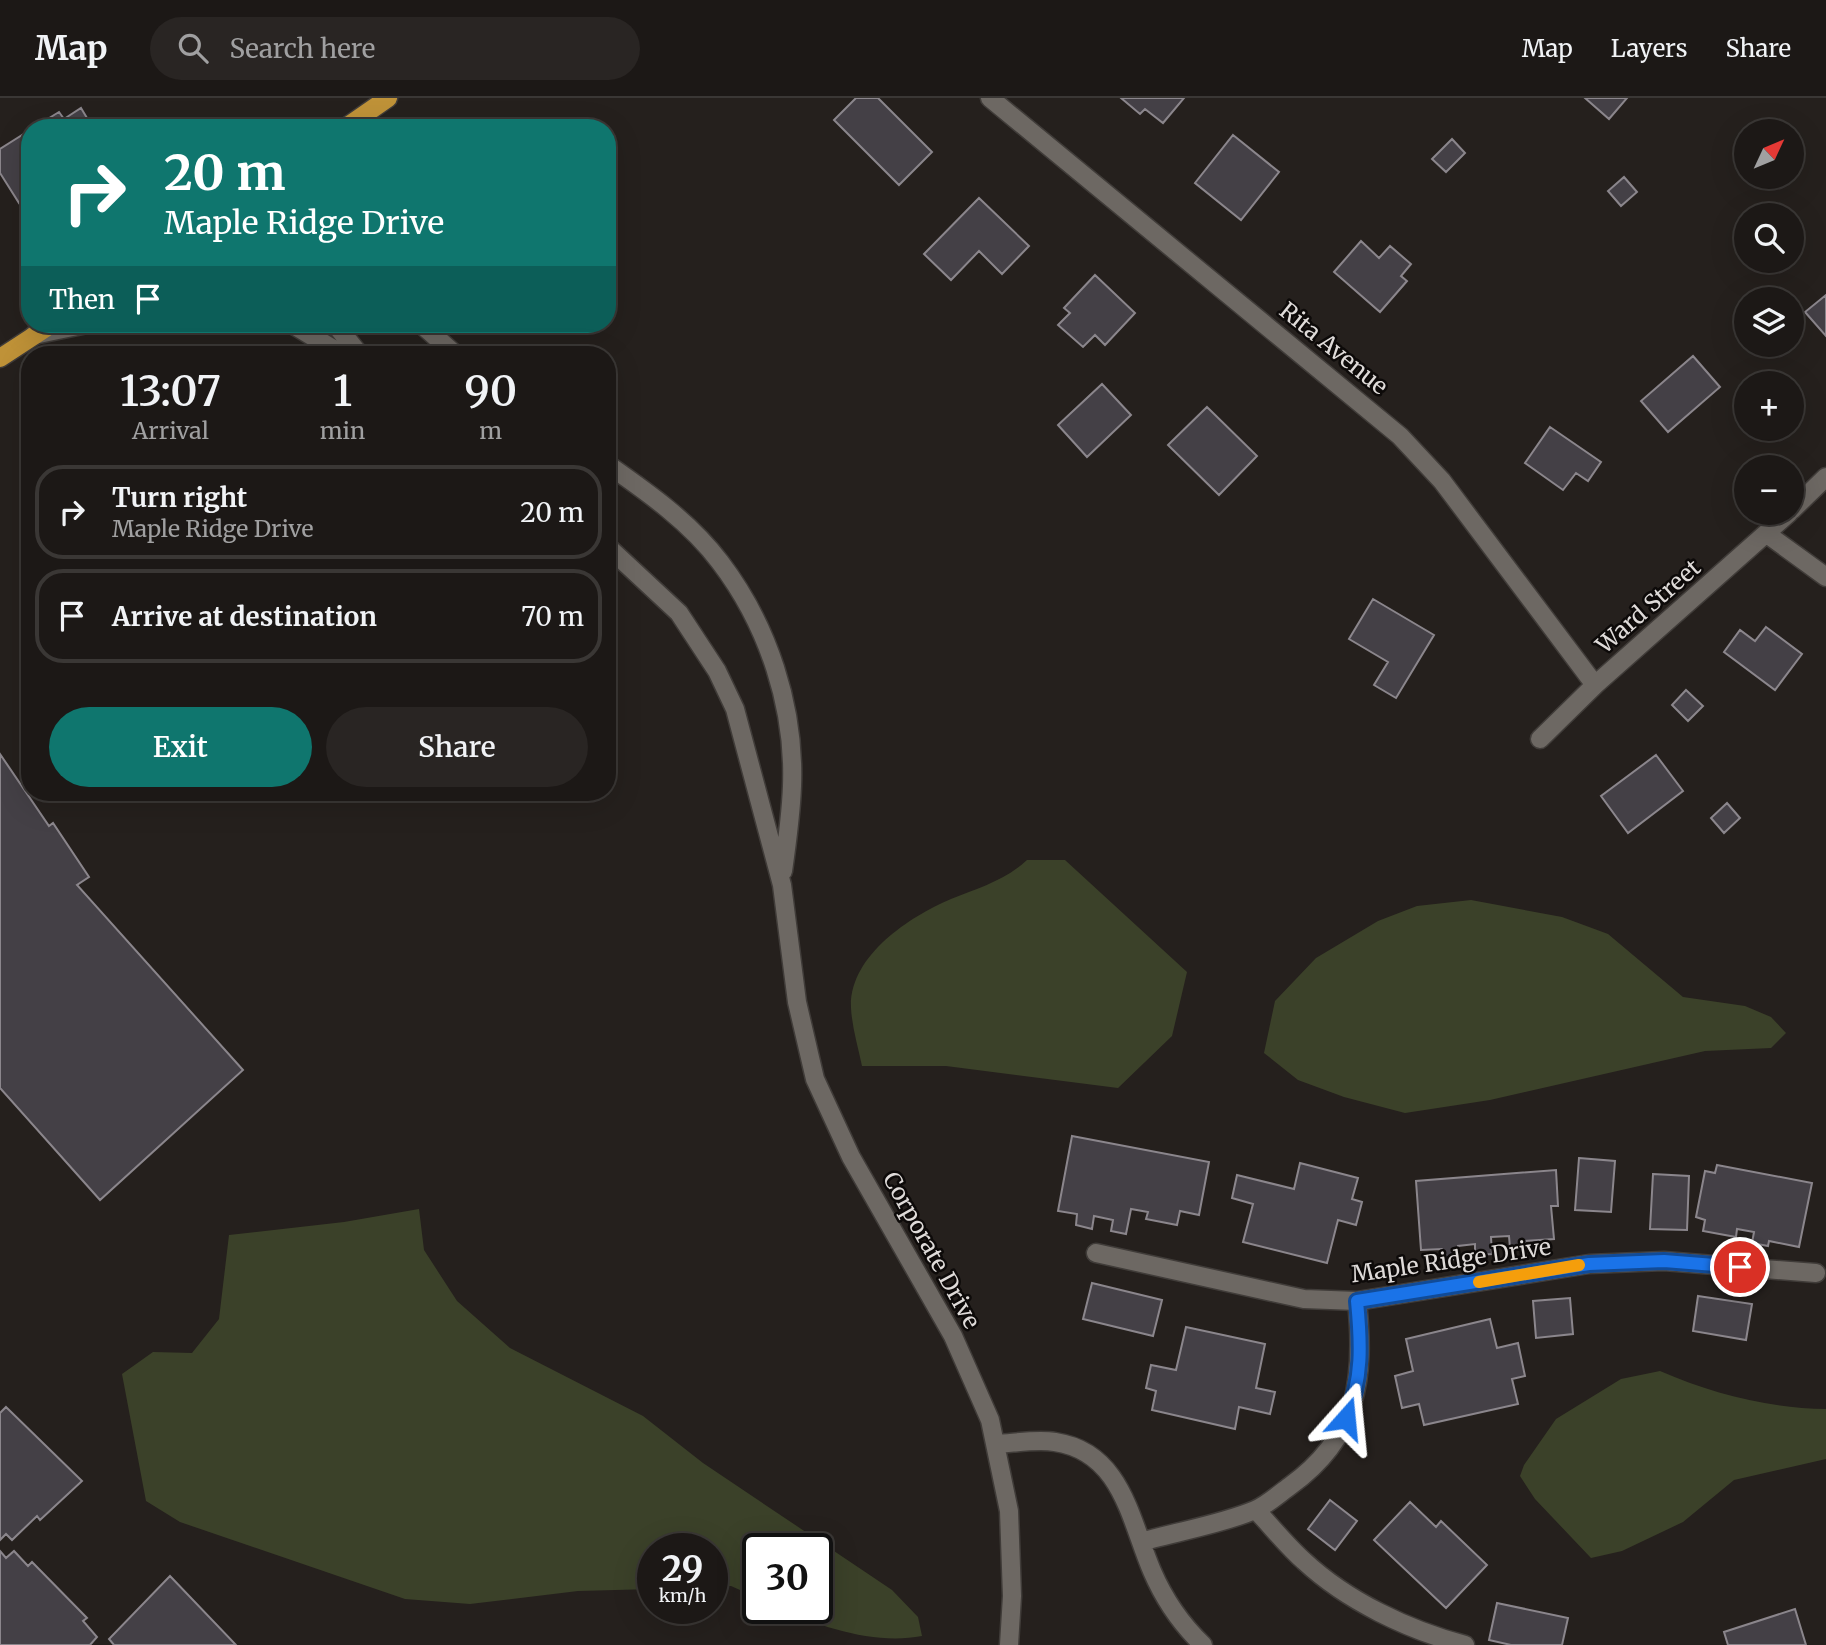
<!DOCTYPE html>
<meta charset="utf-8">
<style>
:root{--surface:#1c1816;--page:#292523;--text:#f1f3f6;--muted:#a0a0a1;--line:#3a3735;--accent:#0f766e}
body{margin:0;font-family:Merriweather,serif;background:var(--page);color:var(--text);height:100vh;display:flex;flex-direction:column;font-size:26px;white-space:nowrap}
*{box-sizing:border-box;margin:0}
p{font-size:23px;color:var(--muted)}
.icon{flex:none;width:38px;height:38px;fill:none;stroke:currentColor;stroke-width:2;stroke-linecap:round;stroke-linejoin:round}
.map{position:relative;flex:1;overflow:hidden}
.panel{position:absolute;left:21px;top:248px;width:595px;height:455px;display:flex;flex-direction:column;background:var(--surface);border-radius:28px;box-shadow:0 7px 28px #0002,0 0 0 2px var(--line)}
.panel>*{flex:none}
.guide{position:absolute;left:21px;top:21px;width:595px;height:214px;border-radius:28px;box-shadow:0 7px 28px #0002,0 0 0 2px var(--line);background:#0f766e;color:#fff;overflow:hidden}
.needle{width:46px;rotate:46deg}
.tools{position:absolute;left:1734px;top:21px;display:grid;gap:14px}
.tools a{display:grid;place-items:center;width:70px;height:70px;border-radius:50%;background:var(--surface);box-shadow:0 7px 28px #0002,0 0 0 2px var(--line);font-size:35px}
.speed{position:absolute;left:637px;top:1435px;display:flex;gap:14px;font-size:35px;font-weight:700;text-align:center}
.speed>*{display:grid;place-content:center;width:91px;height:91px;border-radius:50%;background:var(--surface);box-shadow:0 7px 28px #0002,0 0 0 2px var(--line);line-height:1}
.speed small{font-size:18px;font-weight:400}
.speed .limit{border:4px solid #111;border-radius:10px;background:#fff;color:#111}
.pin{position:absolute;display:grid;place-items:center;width:60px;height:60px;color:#fff;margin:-30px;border:4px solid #fff;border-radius:50%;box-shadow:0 2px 7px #0007}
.me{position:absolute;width:77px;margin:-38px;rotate:18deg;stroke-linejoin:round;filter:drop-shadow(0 0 5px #0008)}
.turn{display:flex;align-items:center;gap:24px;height:147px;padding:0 28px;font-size:32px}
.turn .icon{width:91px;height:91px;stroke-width:2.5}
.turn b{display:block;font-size:49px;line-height:60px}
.then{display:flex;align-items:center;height:66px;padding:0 28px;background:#0003;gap:14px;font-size:26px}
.eta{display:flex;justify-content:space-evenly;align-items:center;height:119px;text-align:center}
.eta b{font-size:42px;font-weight:600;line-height:49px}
.button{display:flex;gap:14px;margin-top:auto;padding:14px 28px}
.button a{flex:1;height:80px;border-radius:42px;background:var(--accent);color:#fff;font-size:28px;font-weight:600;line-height:80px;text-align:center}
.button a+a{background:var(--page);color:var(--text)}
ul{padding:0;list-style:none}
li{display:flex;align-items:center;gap:21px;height:94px;margin:0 14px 10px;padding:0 14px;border:4px solid var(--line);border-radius:28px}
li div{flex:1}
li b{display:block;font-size:26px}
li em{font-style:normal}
header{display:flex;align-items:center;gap:42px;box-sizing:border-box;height:98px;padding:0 35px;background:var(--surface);border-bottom:2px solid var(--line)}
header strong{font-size:33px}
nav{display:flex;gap:38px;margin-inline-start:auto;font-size:24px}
.search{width:490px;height:63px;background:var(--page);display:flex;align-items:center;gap:18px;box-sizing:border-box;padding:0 24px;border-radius:38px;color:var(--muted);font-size:26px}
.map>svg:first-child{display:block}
</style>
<header>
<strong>Map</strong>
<div class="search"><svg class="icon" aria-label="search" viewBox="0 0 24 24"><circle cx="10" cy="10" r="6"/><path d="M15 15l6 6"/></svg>Search here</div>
<nav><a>Map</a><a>Layers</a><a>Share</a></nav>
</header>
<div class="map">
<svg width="1826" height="1547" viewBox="0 0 1826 1547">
<rect width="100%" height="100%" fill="#25201d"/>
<!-- green -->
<path fill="#3b4129" d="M1027,762h38l122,112 -15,64 -54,52 -172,-22h-84c-4,-19 -10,-39 -11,-58 -2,-52 58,-91 100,-109 28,-11 55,-19 76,-39z
M1471,802l91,17 46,17 75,63 62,9 26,11 15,16 -15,15 -66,3 -215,49 -85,13 -61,-16 -46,-17 -34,-27 11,-52 41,-43 62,-37 39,-15z
M419,1111l5,41 33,51 53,47 133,68 60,47 189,127 26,27 4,19c-46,9 -99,-8 -143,-28h38v-59h-59v49l-27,-12 -19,1v-38h-59v40l-75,2 -108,13 -65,-5 -225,-77 -34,-21 -24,-127 31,-22 39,1 27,-34 10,-84 115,-13z
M1660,1273c53,23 109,37 166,38v50l-92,21 -51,42 -61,29 -31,7 -56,-59 -15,-23 4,-11 32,-46 65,-40z"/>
<!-- building -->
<path fill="#444046" stroke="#8b868c" stroke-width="2" d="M856,0h22l54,54 -33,33 -65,-65z
M1121,0h63l-21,25 -18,-14 -5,5z
M1585,0h42l-18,21z
M81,10l12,20h-60l26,-16 5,7z
M30,32v66l-11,7 -19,-30v-24z
M1233,37l46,37 -38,48 -46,-37z
M1452,41l13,14 -19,19 -14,-13z
M1624,79l13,15 -16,14 -13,-15z
M979,100l50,48 -27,28 -23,-23 -28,29 -27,-26z
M1361,143l18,17 11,-12 21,18 -10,12 6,5 -27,31 -46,-40z
M1095,177l40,38 -30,32 -10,-10 -12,12 -25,-22 12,-12 -6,-5z
M1826,197v41l-21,-24z
M1693,258l27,31 -52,45 -27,-31z
M1102,286l29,31 -44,42 -29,-32z
M1207,309l50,49 -38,39 -51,-50z
M1550,329l51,35 -13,19 -12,-8 -13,17 -38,-27z
M1373,501l61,36 -38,63 -22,-13 14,-23 -39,-23z
M1766,529l36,27 -27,36 -51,-38 16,-22 15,11z
M1686,592l17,16 -15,15 -16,-16z
M0,656l49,72 4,-3 36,54 -12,8 166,185 -143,130 -100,-112z
M1656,657l27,36 -55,42 -27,-37z
M1727,705l13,15 -16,15 -13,-15z
M1072,1038l137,26 -10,53 -19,-4 -3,14 -31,-6 2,-7 -17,-3 -5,25 -15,-3 2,-11 -19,-4 -2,13 -16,-4 1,-11 -19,-3z
M1579,1060l36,3 -4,51 -36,-2z
M1300,1065l58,15 -6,21 10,3 -6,23 -18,-5 -11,43 -84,-21 10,-38 -21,-6 5,-23 57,14z
M1717,1067l95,18 -13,64 -30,-6 -1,5 -16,-3 2,-11 -17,-3 -1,8 -33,-6 2,-11 -9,-3 9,-46 10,2z
M1556,1072l2,36h-7l3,33 -29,2v6l-15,1 -1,-12 -18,1 1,17 -17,1v-11l-17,2 1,13 -16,1 -1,-11 -21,1 -5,-69z
M1653,1076l36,2 -2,54 -37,-1z
M1092,1185l70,17 -9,36 -70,-17z
M1698,1198l54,8 -6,36 -53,-9z
M1570,1200l3,36 -37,4 -3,-37z
M1490,1221l7,29 21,-5 7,33 -13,3 6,25 -94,21 -5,-21 -17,4 -7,-32 18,-5 -7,-32z
M1186,1229l79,17 -9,44 19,4 -5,22 -31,-7 -4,22 -83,-19 4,-19 -10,-3 5,-23 25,5z
M6,1309l76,74 -42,39 -3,-4 -25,24 -6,-6 -6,6v-127z
M1330,1402l27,21 -22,29 -27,-21z
M1410,1404l26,25 5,-6 46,44 -41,43 -72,-68z
M0,1453l6,7 8,-7 14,15 4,-4 55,56 -4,3 14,16 -7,8h-90z
M170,1478l66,69h-122l-5,-6z
M1497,1505l71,15 -6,27h-51l-22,-5z
M1795,1511l11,36h-78l-4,-13z"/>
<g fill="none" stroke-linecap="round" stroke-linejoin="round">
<defs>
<path id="minor" d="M990,0l410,338 42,45 153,204
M292,226l51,31
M335,226l25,31
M421,226l35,31
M34,237l53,-11
M607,366c40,28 83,58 113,98 48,63 75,145 72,224 -1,29 -5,57 -9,85
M1792,412l34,-33
M1767,436l59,43
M607,448l72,67 38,58 18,38 47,176 15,117 18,77 36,78 102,179 37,84 19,91 3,85 -3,49
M1540,641l55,-54 194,-172
M1096,1155l208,46 53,2 232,-37 75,-3 152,12
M997,1346c18,-1 40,-5 58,-2 67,10 75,78 97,129 12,28 29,53 51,74
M1256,1412c16,17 31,36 48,51 43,40 104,69 161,84
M1141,1444c37,-11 78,-17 114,-32 12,-5 24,-16 35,-24 68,-49 75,-107 67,-185"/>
<path id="major" d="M345,30l43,-30
M0,260l52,-34"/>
</defs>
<!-- minor casing -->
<use href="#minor" stroke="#403c39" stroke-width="21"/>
<!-- major casing -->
<use href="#major" stroke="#403c39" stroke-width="21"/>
<!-- minor -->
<use href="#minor" stroke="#6d6863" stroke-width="18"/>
<!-- major -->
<use href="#major" stroke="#bf9238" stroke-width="18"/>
</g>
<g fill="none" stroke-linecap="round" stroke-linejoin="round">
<defs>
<path id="route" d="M1346,1320c17,-39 15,-75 11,-117l232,-37 75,-3 76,6"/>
</defs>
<!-- route casing -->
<use href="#route" stroke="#114b97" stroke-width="18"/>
<!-- route -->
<use href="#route" stroke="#1a73e8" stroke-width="12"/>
<!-- slow -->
<path stroke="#f59e0b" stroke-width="12" d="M1479,1184l100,-17"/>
</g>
<g text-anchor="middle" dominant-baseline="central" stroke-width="5" stroke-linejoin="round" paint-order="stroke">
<!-- street labels -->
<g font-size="23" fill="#dfdbd9" stroke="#0d0a09">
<text transform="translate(1334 250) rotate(39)">Rita Avenue</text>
<text transform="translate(1648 508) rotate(-41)">Ward Street</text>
<text transform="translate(932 1152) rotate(61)">Corporate Drive</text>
<text transform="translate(1451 1162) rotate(-8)">Maple Ridge Drive</text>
</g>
</g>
</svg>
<div class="tools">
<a><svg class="needle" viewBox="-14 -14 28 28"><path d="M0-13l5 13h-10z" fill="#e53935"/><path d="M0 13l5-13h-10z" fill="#a0a0a1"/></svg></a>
<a><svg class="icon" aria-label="search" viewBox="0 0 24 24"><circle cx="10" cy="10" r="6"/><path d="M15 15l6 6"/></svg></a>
<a><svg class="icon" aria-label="layers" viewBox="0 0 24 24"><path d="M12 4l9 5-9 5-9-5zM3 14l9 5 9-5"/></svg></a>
<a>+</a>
<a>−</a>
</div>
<div class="speed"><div>29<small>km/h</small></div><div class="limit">30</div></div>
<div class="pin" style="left:1740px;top:1169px;background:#d93025"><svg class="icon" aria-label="arrive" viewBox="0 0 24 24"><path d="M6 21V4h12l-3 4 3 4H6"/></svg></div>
<svg class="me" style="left:1346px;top:1320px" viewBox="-20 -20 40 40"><path d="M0-17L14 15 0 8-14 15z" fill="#1a73e8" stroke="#fff" stroke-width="4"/></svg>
<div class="guide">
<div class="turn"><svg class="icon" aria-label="right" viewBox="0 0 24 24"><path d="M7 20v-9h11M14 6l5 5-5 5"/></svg><div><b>20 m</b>Maple Ridge Drive</div></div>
<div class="then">Then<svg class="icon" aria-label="arrive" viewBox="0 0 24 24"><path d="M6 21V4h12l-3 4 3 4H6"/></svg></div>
</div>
<section class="panel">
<div class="eta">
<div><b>13:07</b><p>Arrival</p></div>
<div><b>1</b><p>min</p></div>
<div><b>90</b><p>m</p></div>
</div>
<ul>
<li><svg class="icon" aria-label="right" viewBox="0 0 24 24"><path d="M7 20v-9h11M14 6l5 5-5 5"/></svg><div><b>Turn right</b><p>Maple Ridge Drive</p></div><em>20 m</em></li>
<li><svg class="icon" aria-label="arrive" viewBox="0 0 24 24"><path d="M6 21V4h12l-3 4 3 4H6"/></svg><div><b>Arrive at destination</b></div><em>70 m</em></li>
</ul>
<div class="button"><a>Exit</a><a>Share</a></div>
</section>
</div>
